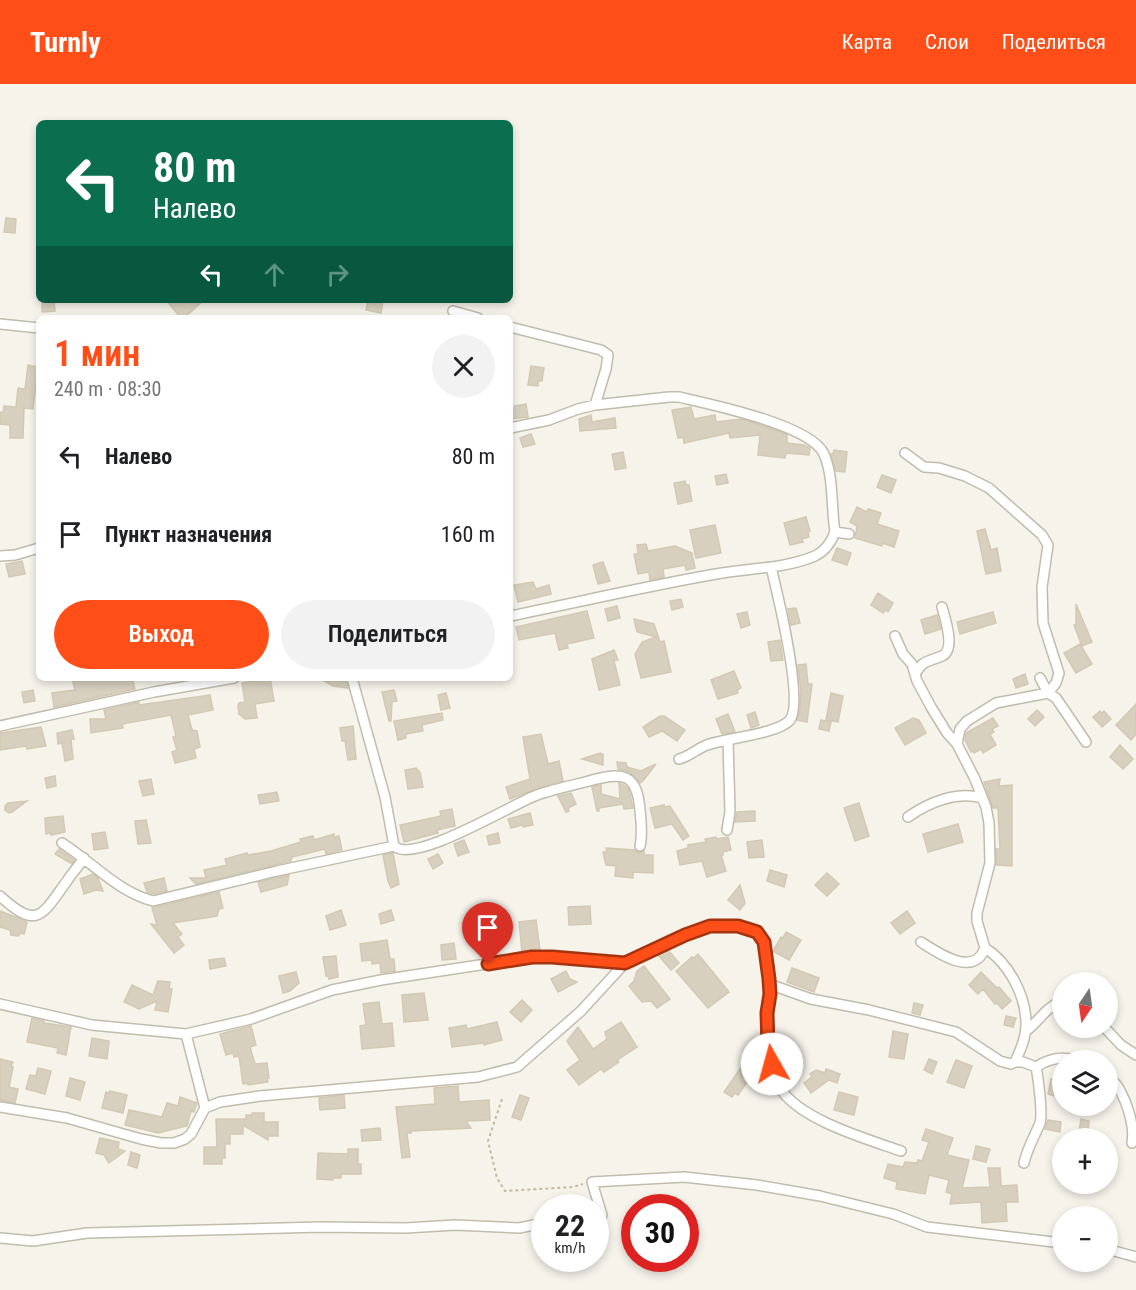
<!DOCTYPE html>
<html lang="ru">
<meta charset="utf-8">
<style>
:root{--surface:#fff;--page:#f2f2f2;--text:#202124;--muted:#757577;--accent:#ff4e18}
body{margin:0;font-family:"Roboto Condensed",sans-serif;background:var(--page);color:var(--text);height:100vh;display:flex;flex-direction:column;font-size:22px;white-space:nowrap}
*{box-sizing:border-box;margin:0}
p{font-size:20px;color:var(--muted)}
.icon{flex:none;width:33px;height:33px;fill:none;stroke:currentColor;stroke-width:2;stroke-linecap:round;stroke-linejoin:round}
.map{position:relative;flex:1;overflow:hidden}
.details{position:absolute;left:36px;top:231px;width:477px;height:366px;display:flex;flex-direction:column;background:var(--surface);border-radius:9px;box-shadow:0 3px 9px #0003}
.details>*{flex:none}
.banner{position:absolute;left:36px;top:36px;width:477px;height:183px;border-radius:9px;box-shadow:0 3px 9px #0003;background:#0b6e4f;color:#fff;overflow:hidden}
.needle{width:39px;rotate:193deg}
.tools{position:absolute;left:1052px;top:888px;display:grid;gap:12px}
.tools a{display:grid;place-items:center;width:66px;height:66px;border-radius:50%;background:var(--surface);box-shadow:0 3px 9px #0003;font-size:30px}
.speed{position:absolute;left:531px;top:1110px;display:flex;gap:12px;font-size:30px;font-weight:700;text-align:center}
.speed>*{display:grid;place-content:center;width:78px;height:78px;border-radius:50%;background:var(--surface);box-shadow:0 3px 9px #0003;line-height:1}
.speed small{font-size:15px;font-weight:400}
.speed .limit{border:9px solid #d22;background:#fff;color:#111}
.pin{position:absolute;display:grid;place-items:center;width:51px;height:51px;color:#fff;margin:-62px -26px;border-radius:50% 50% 50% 0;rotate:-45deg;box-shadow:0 0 6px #0007}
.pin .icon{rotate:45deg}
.me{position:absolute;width:66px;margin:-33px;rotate:353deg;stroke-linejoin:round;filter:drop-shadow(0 0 4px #0008)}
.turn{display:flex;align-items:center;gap:21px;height:126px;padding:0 18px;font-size:27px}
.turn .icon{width:78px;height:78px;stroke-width:2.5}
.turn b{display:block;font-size:42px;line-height:51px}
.lanes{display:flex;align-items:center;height:57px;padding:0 18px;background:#0003;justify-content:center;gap:30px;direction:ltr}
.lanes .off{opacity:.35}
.round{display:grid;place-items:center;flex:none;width:63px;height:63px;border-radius:32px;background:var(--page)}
.overview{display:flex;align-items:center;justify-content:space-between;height:102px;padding:0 18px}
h1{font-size:36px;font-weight:600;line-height:45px;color:var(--accent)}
.button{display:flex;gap:12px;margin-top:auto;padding:12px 18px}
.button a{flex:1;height:69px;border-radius:36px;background:var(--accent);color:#fff;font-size:24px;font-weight:600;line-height:69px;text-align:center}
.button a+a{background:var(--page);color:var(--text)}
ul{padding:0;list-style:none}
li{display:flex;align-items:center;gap:18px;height:78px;padding:0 18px}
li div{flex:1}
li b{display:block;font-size:22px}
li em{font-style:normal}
header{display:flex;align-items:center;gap:36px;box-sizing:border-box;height:84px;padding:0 30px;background:var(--accent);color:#fff}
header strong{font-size:28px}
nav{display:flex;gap:33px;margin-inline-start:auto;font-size:21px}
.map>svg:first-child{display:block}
</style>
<header>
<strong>Turnly</strong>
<nav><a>Карта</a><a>Слои</a><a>Поделиться</a></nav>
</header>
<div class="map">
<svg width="1136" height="1206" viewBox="0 0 1136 1206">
<rect width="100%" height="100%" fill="#f5f3ea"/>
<!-- building -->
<path fill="#d8d0bf" stroke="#d3c9b2" stroke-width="1.5" d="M6,134l10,1 -1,14 -11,-1z
M42,216h12l1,11 -13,1z
M166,216h38l-20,18h-3z
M368,216h15l-2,13 -15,-3z
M28,281l10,2 -5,42 -9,-1 -1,30h-13v-13l-10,-1v-12l3,1 1,-7 12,1 2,-19 7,1z
M531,282l13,2 -2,13h-4v5l-10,-1z
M526,320l2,13 -18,2v-12z
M691,323l3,12 21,-4 1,7 26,-3 36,12 9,4v8l17,2 6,3 -1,7 -23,-2 -1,5 -27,-3 2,-20 -30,3 -1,-5 -45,10 -1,-6 -5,1 -6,-28z
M591,331l1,7 23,-4 1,10 -36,3 -1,-12z
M531,350l4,10 -12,3 -3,-9z
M834,366l13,2 -2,20 -9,-1 -5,-17h2z
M623,368l3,16 -11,2 -3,-16z
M726,390l2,9 -11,2 -2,-9z
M882,391l14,5 -5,13 -14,-6z
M685,397l1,4h3l3,16 -14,3 -4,-21z
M857,423l10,5 1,-3 13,4 -4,11 22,7 -5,16 -12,-4v3l-27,-8 2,-12 -7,-4z
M806,433l4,14 -2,1 1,5 -7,2 1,3 -13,3 -6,-22z
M715,441l6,28 -25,5 -6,-28z
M985,445l6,21 6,-2 4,23 -15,3 -9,-43z
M646,460l2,7 27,-5 17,7 3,15 -9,2 -1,-5 -22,4 1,8 -14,3 -1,-8 -11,2 -4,-20h4l-1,-9z
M837,464l14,5 -4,12 -15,-5z
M22,477l3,13 -16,3 -3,-13z
M603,478l7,19 -12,3 -5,-19z
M533,498l3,7 13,-4 2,9 -33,8 -4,-17z
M878,509l15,10 -5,9 -3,-2 -2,3 -12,-8z
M681,515l2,8 -11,3 -2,-9z
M1076,520l16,38 -10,4 -8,-21 2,-1z
M617,522l3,12 -12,3 -3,-12z
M796,524l4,15 -9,2 -3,-16z
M587,527l7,27 -27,6 1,4 -9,2 -4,-17 -36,7 -3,-13z
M747,528l3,13 -9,3 -4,-14z
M993,528l3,11 -36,11 -3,-12z
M937,531l4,14 -16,5 -4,-14z
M634,535l20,5 6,18 4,-1 7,31 -30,6 -6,-24 7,-12 14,-5 -19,-5z
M780,556l3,20 -12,1 -3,-19z
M1080,560l12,20 -16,9 -12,-20z
M614,566l4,10 -4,1 6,24 -21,5 -7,-31z
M806,580l2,20h4l-5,38 -10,-2 3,-11 1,-17 -3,-27z
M734,587l7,17 -4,2 1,3 -20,6 -7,-19z
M1025,590l3,10 -12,4 -3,-9z
M72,594h60l3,11 -81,18 -2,-14 23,-3z
M270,594l4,23 -19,3 2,14 -12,1 -6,-5 -1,-8 1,-3 6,-1 -3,-19z
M319,594h26l3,10 -15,-2z
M33,606l2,11 -11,2 -2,-11z
M394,606l3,11 -5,1 -1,19h-2l-7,-29z
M446,609l4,15 -9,2 -3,-15z
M831,609l12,3 -5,26 -12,-2z
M210,611l3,15 -25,5 4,15 5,1 3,16 -6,2 2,9 -21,5 -3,-11 5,-2 -4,-13 3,-1 -5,-21 -49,9 1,4 -32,5 -1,-14h16l-2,-9 35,-8v3z
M1136,620v30l-5,6 -15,-15z
M1037,626l7,7 -9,9 -7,-7z
M1100,627l2,2 2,-2 7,8 -9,8 -9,-10z
M755,628l4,13 -8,3 -4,-13z
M442,629l1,7 -21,5 1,6 -17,3v4l-8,2 -4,-19z
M728,630l7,18 -13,2 -6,-15z
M660,632h4l21,14 -8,11 -15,-10 -13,6 -6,-10z
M913,634l6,2 7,13 -21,12 -10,-17z
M993,634l5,8 -6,3 2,3 -4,2 6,11 -13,8 -2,-4 -7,4 -1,-2 -2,1 -6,-12 1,-7z
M821,636l10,2 -2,9 -10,-2z
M353,642l3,33 -8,1 -3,-19h-3l-2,-13z
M41,643l5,19 -19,3 -1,-3 -26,4v-17z
M72,646l2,9h-3l2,20 -8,2 -3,-18 -4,1 -1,-11z
M541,650l7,30 11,-3 4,20 -28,8 -25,10 -4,-12 24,-8 -7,-42z
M1120,661l13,14 -10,10 -13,-12z
M600,669v1h3v11l-21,-6z
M617,678l9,1 1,4 14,4 15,-7 -13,17 -3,2 -10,-11 -12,-3z
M416,684l4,4 3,15 -15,2 -3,-19z
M55,692l1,10 -9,2 -2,-10z
M151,695l3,15 -11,2 -4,-15z
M1000,695l-1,7 13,-1v81l-16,-1v-16h4l-2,-41h-5l-9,-26z
M619,699l6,3 4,4 4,18 -9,1 -1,-5 -24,4v3h-2l-5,-24 9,-2v9l19,5z
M277,708l2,9 -19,3 -2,-9z
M571,709l5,11 -8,4 1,3 -3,1 -8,-16z
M27,717l-15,11 -3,1 -4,-3v-4l3,-3z
M859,719l10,33 -14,5 -11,-33z
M664,721v2l6,-1 19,30 -6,4 -11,-16 -17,4 -5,-20z
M452,725l3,17 -18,4 1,3 -34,9 -4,-17 41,-9 -1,-5z
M755,727v10l-20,1 2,-10z
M530,729l3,12 -10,2 -1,-2 -11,3 -3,-9z
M63,732l2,16 -14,3v-2l-5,1 -1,-16z
M146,736l5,23 -13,1 -3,-23z
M958,740l5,18 -35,10 -5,-18z
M105,748l3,16 -14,2 -2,-16z
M498,749l2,10 -11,2 -2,-9z
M334,750v3l5,-1 3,14 -16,4 -1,-5 -33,8 -1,4 -95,23 -6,-6h16l-2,-8 23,-5 -2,-6 22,-6 1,2 23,-4 30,-9 -1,-3 13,-3 1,4z
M716,753l1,2 11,-2 3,13 -8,2v3h-2l5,16 -19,6 -5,-16 -22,4 -3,-14 11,-3v-3l18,-3 -1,-3z
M464,756l5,12 -11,4 -4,-12z
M762,756l2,17 -15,1 -2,-16z
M606,764l29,2 4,3 5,-2v4h9v18l-20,-1v6l-18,-2 1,-10 -10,-1 -3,-13h4z
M59,765l15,11 -2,4 -17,-10z
M393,769l6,31 -8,4 -3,-7 -5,-26z
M438,770l5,9 -10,6 -5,-10z
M770,786l17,5 -3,12 -17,-6z
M827,789l12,11 -12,12 -12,-11z
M93,790l5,4 5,13 -7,-1 -12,4 -4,-15z
M289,791l-2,10 -26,7 -3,-10z
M164,794l3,13 -14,3 -6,-2 -3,-9z
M740,801l5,18 -5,7 -12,-10z
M219,808l4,16 -4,1 -2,7 -44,7 9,11 -4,3 6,8 -10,8 -23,-29 6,1 -5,-17z
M590,822l1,18 -22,1 -1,-18z
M341,826l5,15 -16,5 -4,-14z
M391,826l3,10 -13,4 -2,-10z
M0,827l26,10 1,2 -3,11 -3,-1 -3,3 -7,-1 -1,-5 -10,-3z
M907,827l8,12 -15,11 -9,-11z
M536,836l4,30 -18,2 -3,-30z
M786,848l15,8 -12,20 -16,-9 8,-14 2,1z
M387,856l3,19h4l1,12 -14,2 -1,-10 -8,1v-4l-10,1 -2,-17z
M454,859l2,16 -14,1 -1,-15z
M668,866l11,13 -8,7 -13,-15z
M698,870l31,38 -21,16 -32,-37 16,-14 2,1z
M336,872l2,21 -9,2 -1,-3h-2l-3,-19z
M224,874l2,8 -16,3 -1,-9z
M644,882l26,33 -13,9 -6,-7 -9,1 -13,-16 5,-5 3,-10z
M792,884l27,10 -5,14 -27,-10z
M566,887l4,8 7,3 -19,10 -7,-13z
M296,888l3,11 -9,8 -7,2 -4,-17z
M981,888l16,16 2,-1 12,14 -9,8 -5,-6 -2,1 -12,-15 -5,5 -9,-9z
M158,897l12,1 -1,7h3l-4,23 -13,-2 2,-9 -18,8 -15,-7 8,-17 21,10z
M424,909l4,27 -24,2 -2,-27z
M522,916l10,10 -11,12 -11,-10z
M379,918l3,22 10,-1 2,23 -32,3 -2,-23 6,-1 -3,-21z
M914,919l9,2 -3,10 -8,-2z
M1006,932l10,2 -3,9 -9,-2z
M32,934l12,3v2l27,4 -5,28 -9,-2 1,-5 -31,-6z
M497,938l5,18 -18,5v-2l-32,4 -3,-19 17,-3 1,4z
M621,938l16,25 -20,13 2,2 -15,10 -3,-3 -22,16 -12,-15 13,-10 -13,-19 11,-14 15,22 14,-10 -2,-7z
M251,942l5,19 -6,2 5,17 12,-1 2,15 -2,1 1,3 -20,3v-2l-5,1 -4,-28 -5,1 -1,-4 -7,2 -6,-21z
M893,947l15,3 -4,25 -15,-2z
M92,954l17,3 -2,18 -18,-3z
M0,975l13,3 -2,4 2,1 -4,20 9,2 -3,14 -15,-3z
M929,975l8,3 -5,12 -8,-4z
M746,976l11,8 -19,27 -3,-2 -3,4 -8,-5z
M956,976l16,6 -8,22 -17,-6z
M38,984l13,3 -6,23 -19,-5 4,-14 6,1z
M826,985l14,5 -3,9 -8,-3 -18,13 -7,-10 8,-6 -2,-3 6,-4 9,3z
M70,994l15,4 -5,18 -14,-4z
M1051,995l11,2v17l-14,-4z
M458,1002l1,16 30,-2 1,20 -24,1 5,7 -60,3v2h-4l3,24 -8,1 -6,-51 39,-3 -1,-16z
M110,1007l17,4 -4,18 -21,-5 4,-16 3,1z
M839,1008l19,5 -4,18 -20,-5z
M344,1011l1,13 -25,2 -1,-12z
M520,1011l9,3 -8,22 -9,-3z
M180,1013l17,6 -3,9 -3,-1 -4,15 -29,7 -33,-8 4,-15 33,7 5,-14 11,3z
M252,1029h12v9h14v14h-10v4l-25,-15v9h-13v10h-5v14h-3v6h-18v-17h13l-1,-28h30v-4h6z
M1081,1035l8,2 -1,11 -9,-1z
M1048,1036l13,2 -1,10 -15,-3z
M380,1044l1,12 -19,1 -1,-11z
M926,1045l27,9 -6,17 22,5 -7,28 28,-1 -2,-19h12l1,18 16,-1 1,17h-12l1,19 -25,2 -1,-21 -31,2 2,-10 -6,-2 3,-12 -20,-5 -4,19 -29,-5 1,-7 -13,-4 4,-14 15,3 2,-5 12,1 1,-3 4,1 7,-19 -7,-2z
M100,1054l19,4 -1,7 7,2 -16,12 -5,-8 -8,-2z
M976,1062l14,3 -4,13 -13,-3z
M348,1065h10v15h3v10h-20v4h-8v2l-16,-1 1,-26 30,1z
M131,1068l9,3 -3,13 -9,-3z"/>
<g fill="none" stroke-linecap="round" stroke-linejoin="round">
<defs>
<path id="minor" d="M453,227l25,7
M0,240l39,4
M510,243l91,23 7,5 -2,14 -11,36
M510,344l39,-8 29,-11 17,-4 74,-8h10c31,7 132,28 145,57 10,24 7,53 11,78 -4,11 -10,19 -20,24 -31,13 -67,12 -99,18 -69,12 -137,28 -206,42
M905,369l19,14 15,1 26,8 24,12 53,47 6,10 -6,42 1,36 16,50 -3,10 -8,10 -8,-15
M835,448l14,2
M0,472l15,-1 24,-7
M895,552l8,18 9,10 5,17 14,26 16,26 10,11
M915,590c9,-15 13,-12 27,-18 14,-6 3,-38 0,-49
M352,594l33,119 9,49
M0,642l154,-34 80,-14
M679,675c12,-3 17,-10 28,-14 19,-7 71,-11 83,-25 14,-19 -13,-128 -19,-153
M908,733c21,-15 49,-26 74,-19
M727,746l3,-18 -2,-72
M62,759c30,19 56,49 91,58l124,-30 117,-25c20,19 118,-42 143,-51 15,-5 32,-9 48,-13 11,-3 30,-9 41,-4 11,5 13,21 14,32 1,12 3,24 0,36
M0,812c38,35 42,19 67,-15 5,-8 12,-15 17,-23
M921,858c17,11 53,36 64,6
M769,900l42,15 58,11 87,22 44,29 11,3 4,-2c6,-13 12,-27 11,-41 -1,-27 -18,-59 -41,-73l-8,-27v-8l13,-50 -1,-40 -3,-16 -11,-28 -18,-35 3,-15 7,-8 29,-18 52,-10 8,5 30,44
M0,920l92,21 94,9
M1105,944l16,17 15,10
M1026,947c13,-10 20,-24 36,-30
M1015,978h8l13,5c2,10 7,47 4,56 -6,15 -12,23 -16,40
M1036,983c12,-8 25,-11 39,-7
M1107,993c4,3 9,6 11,10 9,15 17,39 14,56
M0,1023l67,11 74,21 20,4h13l11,-4 6,-5 14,-26 -19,-74 65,-15 81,-29 49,-10 151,-23h20l73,6
M205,1024l15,-6 40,-6 218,-19 39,-10 64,-56 44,-48 74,-34c15,-4 45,-7 58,3 11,8 13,49 12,62 0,6 -2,12 -2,18 -1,20 2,59 13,76 20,32 87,51 121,63
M596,1129l6,2 -10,-33 92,-5 73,8 63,11 73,18 34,13 135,16
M0,1154l33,3 54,-8 233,-6 86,1 49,-3 64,3 25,-5
M1107,1165l29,8"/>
</defs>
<!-- minor casing -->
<use href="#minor" stroke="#c1bcac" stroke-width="12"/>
<!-- path -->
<path stroke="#c4b99d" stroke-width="2" stroke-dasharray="3 3" stroke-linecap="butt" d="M502,1015l-14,42 9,37 8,13 68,-4 10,-3"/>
<!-- minor -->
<use href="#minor" stroke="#fff" stroke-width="9"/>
</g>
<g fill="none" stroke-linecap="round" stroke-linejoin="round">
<defs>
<path id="route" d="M488,880l44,-7h20l73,6 60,-28 25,-9h28l19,6 7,10 5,37 1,15 -3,19 1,32 4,19"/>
</defs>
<!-- route casing -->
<use href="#route" stroke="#a63310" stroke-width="15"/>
<!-- route -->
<use href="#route" stroke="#ff4e18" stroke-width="10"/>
</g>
</svg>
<div class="tools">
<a><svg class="needle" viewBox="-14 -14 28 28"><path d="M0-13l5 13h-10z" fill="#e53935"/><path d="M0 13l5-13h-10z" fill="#757577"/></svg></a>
<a><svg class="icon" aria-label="layers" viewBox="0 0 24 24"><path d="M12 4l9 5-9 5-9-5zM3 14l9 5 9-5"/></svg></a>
<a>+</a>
<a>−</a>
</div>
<div class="speed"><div>22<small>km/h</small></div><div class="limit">30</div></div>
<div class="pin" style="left:488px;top:880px;background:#d93025"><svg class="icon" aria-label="arrive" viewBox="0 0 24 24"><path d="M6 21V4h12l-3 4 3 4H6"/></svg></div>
<svg class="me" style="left:772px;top:980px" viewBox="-20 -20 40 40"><circle r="19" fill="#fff"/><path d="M0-13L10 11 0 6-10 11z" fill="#ff4e18"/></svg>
<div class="banner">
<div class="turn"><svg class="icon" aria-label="left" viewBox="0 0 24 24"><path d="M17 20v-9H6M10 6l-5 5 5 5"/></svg><div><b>80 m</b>Налево</div></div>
<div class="lanes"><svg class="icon" aria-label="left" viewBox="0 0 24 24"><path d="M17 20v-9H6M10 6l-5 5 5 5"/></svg><svg class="icon off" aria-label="ahead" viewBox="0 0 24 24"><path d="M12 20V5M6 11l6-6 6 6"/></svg><svg class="icon off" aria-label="right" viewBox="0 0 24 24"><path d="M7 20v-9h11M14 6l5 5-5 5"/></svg></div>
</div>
<section class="details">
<div class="overview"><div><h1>1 мин</h1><p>240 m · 08:30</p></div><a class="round"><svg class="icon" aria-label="close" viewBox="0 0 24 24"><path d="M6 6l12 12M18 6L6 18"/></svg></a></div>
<ul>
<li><svg class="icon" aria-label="left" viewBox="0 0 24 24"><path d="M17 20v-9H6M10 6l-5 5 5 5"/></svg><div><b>Налево</b></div><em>80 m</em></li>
<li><svg class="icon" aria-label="arrive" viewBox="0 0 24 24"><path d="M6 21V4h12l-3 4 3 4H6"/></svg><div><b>Пункт назначения</b></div><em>160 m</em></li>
</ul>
<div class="button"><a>Выход</a><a>Поделиться</a></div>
</section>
</div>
